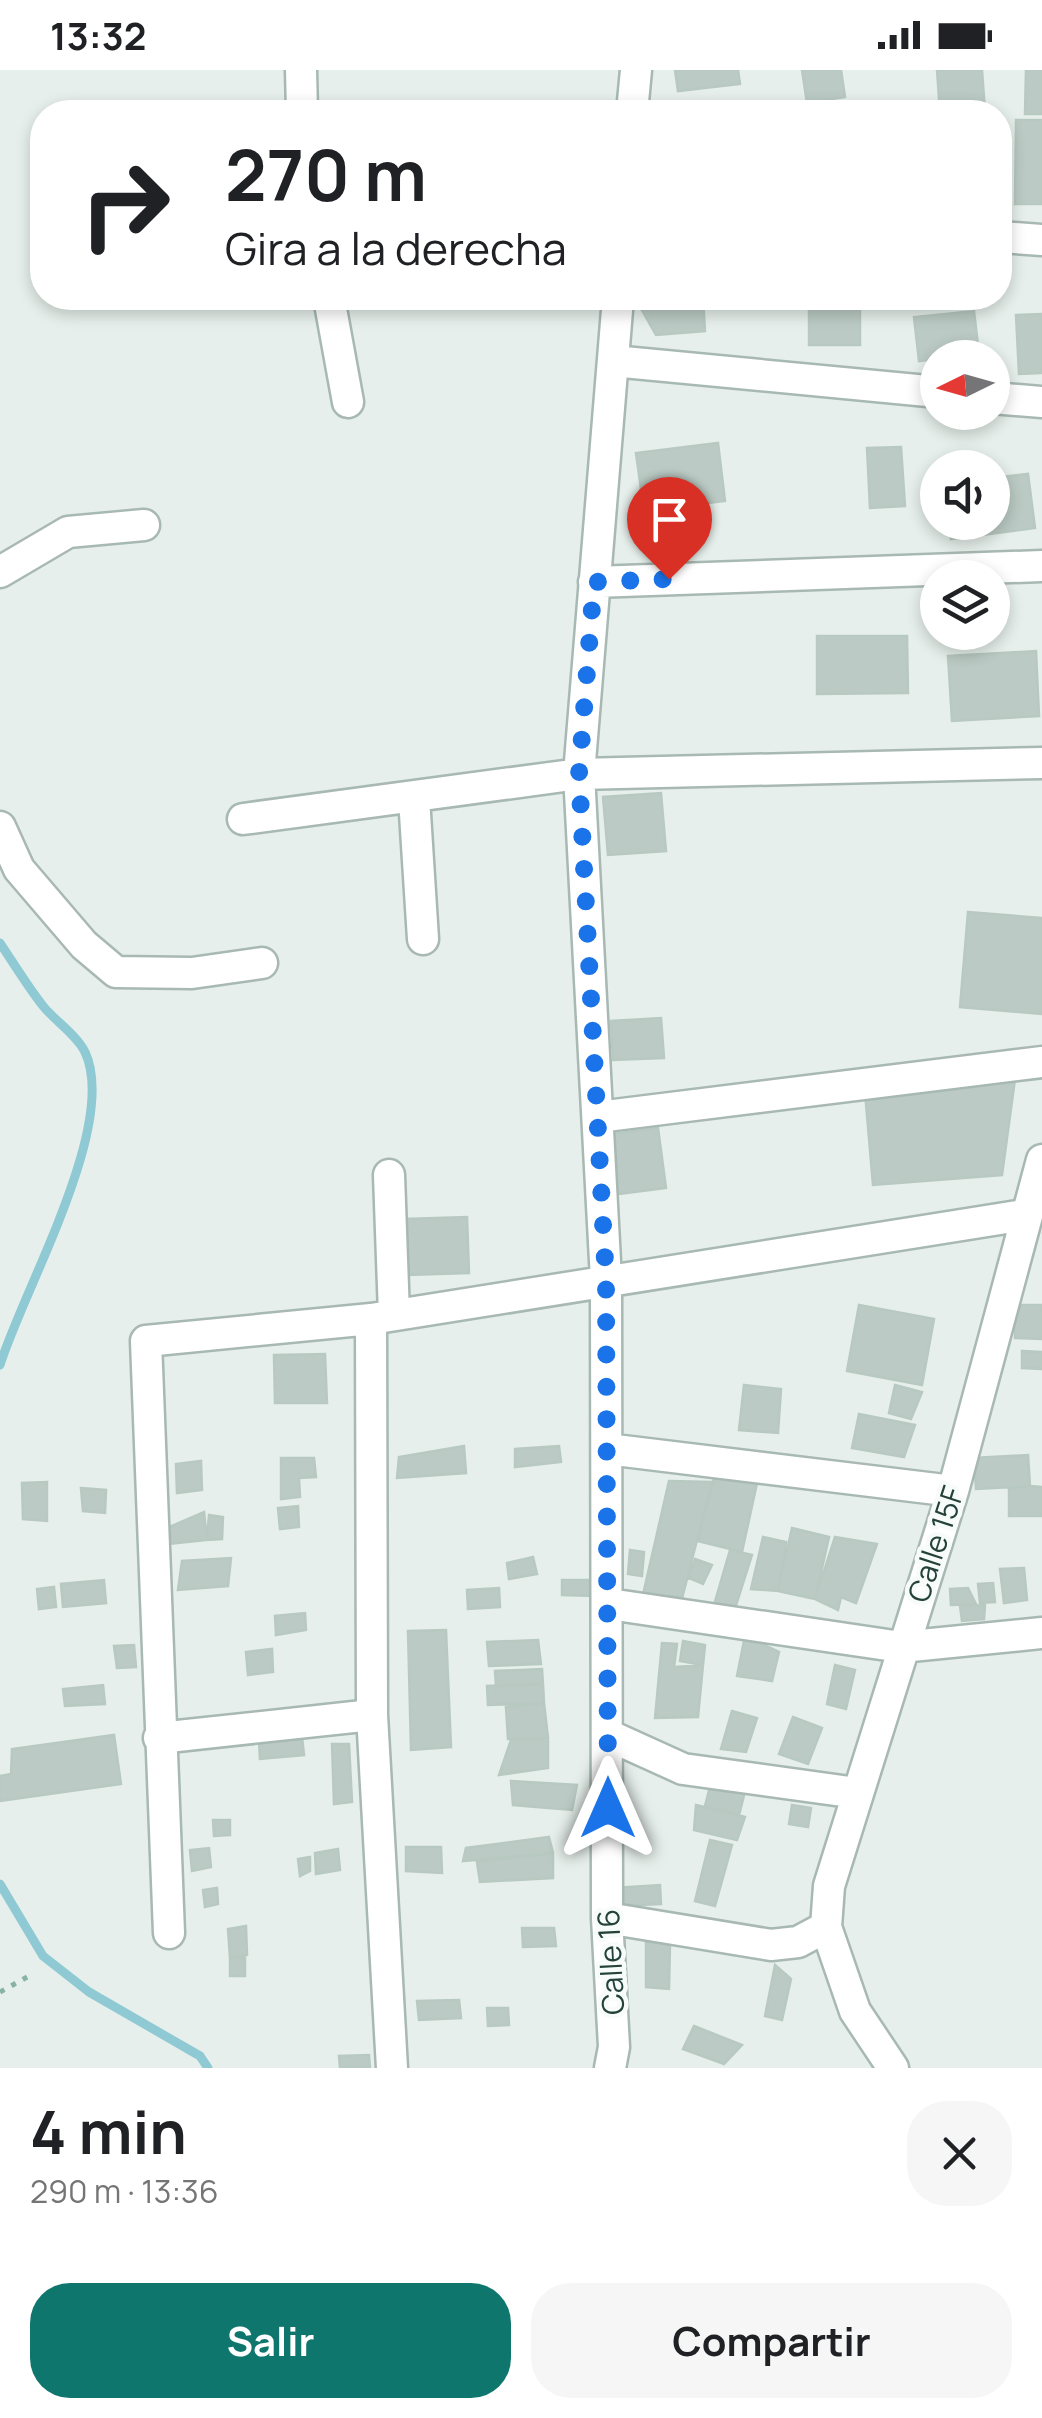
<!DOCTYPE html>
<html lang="es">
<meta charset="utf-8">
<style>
:root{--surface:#fff;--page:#f6f6f6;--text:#202124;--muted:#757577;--accent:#0f766e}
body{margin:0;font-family:Manrope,sans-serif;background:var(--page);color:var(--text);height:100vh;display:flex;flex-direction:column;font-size:38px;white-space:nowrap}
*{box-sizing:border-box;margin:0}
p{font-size:32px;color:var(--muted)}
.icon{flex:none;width:55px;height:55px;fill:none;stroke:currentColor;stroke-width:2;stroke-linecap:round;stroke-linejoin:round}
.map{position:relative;height:1998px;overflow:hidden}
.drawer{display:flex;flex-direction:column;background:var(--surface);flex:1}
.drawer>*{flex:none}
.top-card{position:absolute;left:30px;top:30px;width:982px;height:210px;border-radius:40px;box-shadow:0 5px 15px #0003;background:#fff;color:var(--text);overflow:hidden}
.needle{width:65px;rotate:265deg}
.controls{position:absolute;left:920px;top:270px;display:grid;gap:20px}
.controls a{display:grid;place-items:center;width:90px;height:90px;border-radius:50%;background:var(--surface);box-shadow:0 5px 15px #0003;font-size:50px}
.pin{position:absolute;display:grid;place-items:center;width:85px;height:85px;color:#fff;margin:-102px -42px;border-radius:50% 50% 50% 0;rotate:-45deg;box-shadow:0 0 10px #0007}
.pin .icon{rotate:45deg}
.me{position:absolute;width:110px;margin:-55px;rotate:0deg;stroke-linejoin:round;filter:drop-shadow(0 0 8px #0008)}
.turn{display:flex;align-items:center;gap:35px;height:210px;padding:0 30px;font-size:45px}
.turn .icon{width:130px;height:130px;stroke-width:2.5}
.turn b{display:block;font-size:70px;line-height:85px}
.round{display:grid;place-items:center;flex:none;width:105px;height:105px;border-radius:40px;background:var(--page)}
.headline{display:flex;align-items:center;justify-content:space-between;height:170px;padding:0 30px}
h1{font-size:60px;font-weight:700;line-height:75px}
.primary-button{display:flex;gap:20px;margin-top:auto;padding:20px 30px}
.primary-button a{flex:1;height:115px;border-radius:40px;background:var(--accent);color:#fff;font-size:40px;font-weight:700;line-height:115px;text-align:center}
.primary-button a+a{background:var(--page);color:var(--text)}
.status{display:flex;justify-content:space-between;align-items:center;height:70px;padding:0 50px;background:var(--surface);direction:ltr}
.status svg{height:28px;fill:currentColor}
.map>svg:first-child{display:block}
</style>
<div class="status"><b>13:32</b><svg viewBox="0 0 49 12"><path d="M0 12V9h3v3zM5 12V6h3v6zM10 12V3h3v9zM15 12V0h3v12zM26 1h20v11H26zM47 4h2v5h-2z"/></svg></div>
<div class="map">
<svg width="1042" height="1998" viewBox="0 0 1042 1998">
<rect width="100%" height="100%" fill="#e6efeb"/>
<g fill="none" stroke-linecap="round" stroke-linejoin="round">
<!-- stream -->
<path stroke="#8ec9d4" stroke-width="9" d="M0,873c14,21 28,44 43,63 12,15 34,29 42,46 34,73 -62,238 -85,313
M0,1814l43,72 46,36 111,64 8,12"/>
</g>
<!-- building -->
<path fill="#bbcac4" stroke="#b8c9c2" stroke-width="2.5" d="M675,0h63l2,14 -62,7z
M802,0h39l4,27 -38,6z
M937,0h45l3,41 -45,1z
M1026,0h16v44h-17z
M864,37v5h-54v-1z
M1016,50h26v84h-27z
M635,228h68l2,33 -49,4z
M809,228h51v47h-51z
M974,241l5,43 -60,7 -5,-44z
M1042,244v59l-23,1 -3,-59z
M718,373l7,58 -81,10 -8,-58z
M901,377l4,59 -35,2 -3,-60z
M1028,404l7,54 -84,11 -2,-17h43v-44z
M817,566h90l1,57 -91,1z
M1036,581l3,65 -87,5 -4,-65z
M661,723l5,58 -58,4 -5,-58z
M968,842l74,6v96l-82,-7z
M661,948l3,40 -51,2 -2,-39z
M1015,1009l-13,96 -129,10 -8,-93z
M658,1058l8,60 -48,6 -7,-60z
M467,1147l2,56 -62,2 -2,-56z
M859,1235l75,14 -12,66 -75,-14z
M1015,1235h27v34l-27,-1z
M1022,1281l20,1v17l-20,-1z
M325,1284l2,49h-52l-1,-48z
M744,1315l37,4 -3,44 -39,-3z
M895,1315l27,7 -11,27 -22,-6z
M859,1344l56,11 -11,32 -52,-9z
M464,1376l2,27 -69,5 2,-21z
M559,1376l2,16 -46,5v-18z
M1028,1385l2,31 -54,3 -2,-31z
M281,1388h33l2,19 -17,1 1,19 -19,2z
M201,1391l1,29 -25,3 -1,-29z
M716,1400l41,13 -15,69 -44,-11z
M669,1411l43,1 -32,124 -38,-7z
M47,1412v39l-24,-2 -1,-36z
M1030,1416l12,1v29h-33v-28z
M81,1418l25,2 -1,23 -22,-2z
M298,1436l1,21 -19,2 -2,-21z
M204,1442l3,28 -40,4v-16z
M209,1445l14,2 -1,22 -15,1z
M792,1458l37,9 -14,62 -37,-8z
M763,1467l23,5 -8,49 -27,-2z
M835,1467l42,7 -21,59 -15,-6 -3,13 -23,-11z
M630,1480l14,2 -2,24 -14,-2z
M730,1480l22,5 -20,63 -20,-6z
M533,1487l4,17 -28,5 -2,-16z
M231,1488l-3,28 -50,4 4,-29z
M695,1489l17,6 -9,19 -14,-6z
M1024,1498l3,32 -23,3 -4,-34z
M104,1510l2,23 -43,4 -2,-23z
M562,1510h33v16l-33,-1z
M993,1513l2,19 -15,1 -2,-19z
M54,1517l2,20 -17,2 -2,-20z
M499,1518l1,19 -32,2 -1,-19z
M968,1518l8,16 -25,1 -1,-16z
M985,1535l-1,14 -22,2 -2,-15z
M305,1543l1,17 -30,5 -1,-19z
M446,1560l5,117 -40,3 -3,-119z
M745,1566l34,16 -7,29 -35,-5z
M538,1570l3,24 -52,2 -2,-24z
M683,1571l22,4 -2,20 -23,-4z
M662,1573l15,1 -3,23 29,-2 -5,52 -43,1z
M134,1575l2,22 -19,1 -3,-22z
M272,1579l1,23 -25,3 -2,-23z
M835,1595l20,5 -9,39 -19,-5z
M542,1599l1,15 -47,2 -1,-15z
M543,1614l1,19 -56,2 -1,-19z
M103,1615l2,19 -40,2 -2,-17z
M544,1633l4,35 -40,1 -2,-32z
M732,1641l25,7 -11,34 -25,-3z
M793,1647l29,11 -14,36 -29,-10z
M114,1665l7,49 -121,17v-25l11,-2 1,-25z
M302,1667l2,18 -44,4 -1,-18z
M548,1668v30l-49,7 12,-35z
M332,1674h17l3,58 -18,2z
M713,1705l34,9 -8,31 -34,-9z
M511,1711l66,4 -5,25 -59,-5z
M696,1735l49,12 -8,23 -43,-10z
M792,1735l19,3 -3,19 -19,-3z
M213,1750h17v15l-16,1z
M549,1767l4,16 -90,8 3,-13z
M710,1770l22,5 -17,61 -20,-5z
M406,1777h35l1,26 -36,-2z
M209,1778l2,19 -19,4 -2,-21z
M338,1779l2,21 -24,4 -1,-21z
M553,1783v25l-73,4 -3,-20z
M310,1787v14l-10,5 -2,-17z
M660,1815l1,19 -46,2 -1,-18z
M217,1818l1,16 -13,3 -2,-17z
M246,1856l1,29 -17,3 -2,-29z
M522,1858h32l2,18 -33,1z
M646,1872l24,2 -1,45 -23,-2z
M230,1888h15v18h-15z
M775,1895l16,14 -9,41 -17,-4z
M459,1930l2,18 -42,2 -2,-19z
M487,1938h21l1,17 -21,1z
M694,1956l48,19 -18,19 -41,-15z
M369,1985l1,13h-30l-1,-12z"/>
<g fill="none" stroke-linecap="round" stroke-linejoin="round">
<defs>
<path id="minor" d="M301,0l1,42
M632,42l4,-42
M1000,167l42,3
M329,228l19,104
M613,291l325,31
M992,328l50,4
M0,502l68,-40 76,-7
M594,512l448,-16
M414,728l9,141
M243,749l336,-45 463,-11
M0,757l19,42 65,76 32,27 76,1 70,-10
M598,1047l444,-55
M389,1105l5,140
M371,1249l1,396 20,353
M607,1379l346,42
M609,1534l292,43 141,-14
M608,1665l75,34 174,24
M159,1668l213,-23
M607,1848l164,27 27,-3 28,-15
M169,1863l-23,-592 225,-22 653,-104
M610,1998l4,-21 -7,-129 -1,-638 -27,-506 39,-476
M893,1998l-38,-57 -29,-84 3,-41 124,-395 89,-331"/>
</defs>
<!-- minor casing -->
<use href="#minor" stroke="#a8b8b2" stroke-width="35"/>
<!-- path -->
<path stroke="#86b3a5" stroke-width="5" stroke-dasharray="5 8" stroke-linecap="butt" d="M0,1922l29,-16"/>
<!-- minor -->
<use href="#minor" stroke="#fff" stroke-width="30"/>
</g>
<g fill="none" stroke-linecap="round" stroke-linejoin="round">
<!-- route -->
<path stroke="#1a73e8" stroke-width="18" stroke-dasharray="0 32.4" d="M608,1738l-2,-528 -27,-506 15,-192 75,-3"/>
</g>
<g text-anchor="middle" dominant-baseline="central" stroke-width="9" stroke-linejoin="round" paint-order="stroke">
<!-- street labels -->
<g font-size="30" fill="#24423a" stroke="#f7fbf9">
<text transform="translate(935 1474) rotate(-72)">Calle 15F</text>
<text transform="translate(610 1892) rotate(-93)">Calle 16</text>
</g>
</g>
</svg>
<div class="controls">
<a><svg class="needle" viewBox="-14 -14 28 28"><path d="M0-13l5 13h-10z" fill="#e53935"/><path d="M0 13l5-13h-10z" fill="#757577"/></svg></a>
<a><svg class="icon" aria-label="sound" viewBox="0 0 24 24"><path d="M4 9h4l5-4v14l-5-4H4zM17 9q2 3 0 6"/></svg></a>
<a><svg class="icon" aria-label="layers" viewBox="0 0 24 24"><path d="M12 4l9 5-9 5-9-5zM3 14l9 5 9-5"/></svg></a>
</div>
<div class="pin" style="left:669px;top:509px;background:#d93025"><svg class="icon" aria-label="arrive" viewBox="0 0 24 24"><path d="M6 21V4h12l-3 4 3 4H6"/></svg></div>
<svg class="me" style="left:608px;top:1738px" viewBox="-20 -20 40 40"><path d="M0-17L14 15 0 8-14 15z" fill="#1a73e8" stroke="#fff" stroke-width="4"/></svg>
<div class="top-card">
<div class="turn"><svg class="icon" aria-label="right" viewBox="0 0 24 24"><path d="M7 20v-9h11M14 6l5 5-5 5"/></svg><div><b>270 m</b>Gira a la derecha</div></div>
</div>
</div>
<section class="drawer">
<div class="headline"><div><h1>4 min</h1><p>290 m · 13:36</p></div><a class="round"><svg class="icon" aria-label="close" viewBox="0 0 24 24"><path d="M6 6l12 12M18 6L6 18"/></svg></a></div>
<div class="primary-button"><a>Salir</a><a>Compartir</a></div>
</section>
